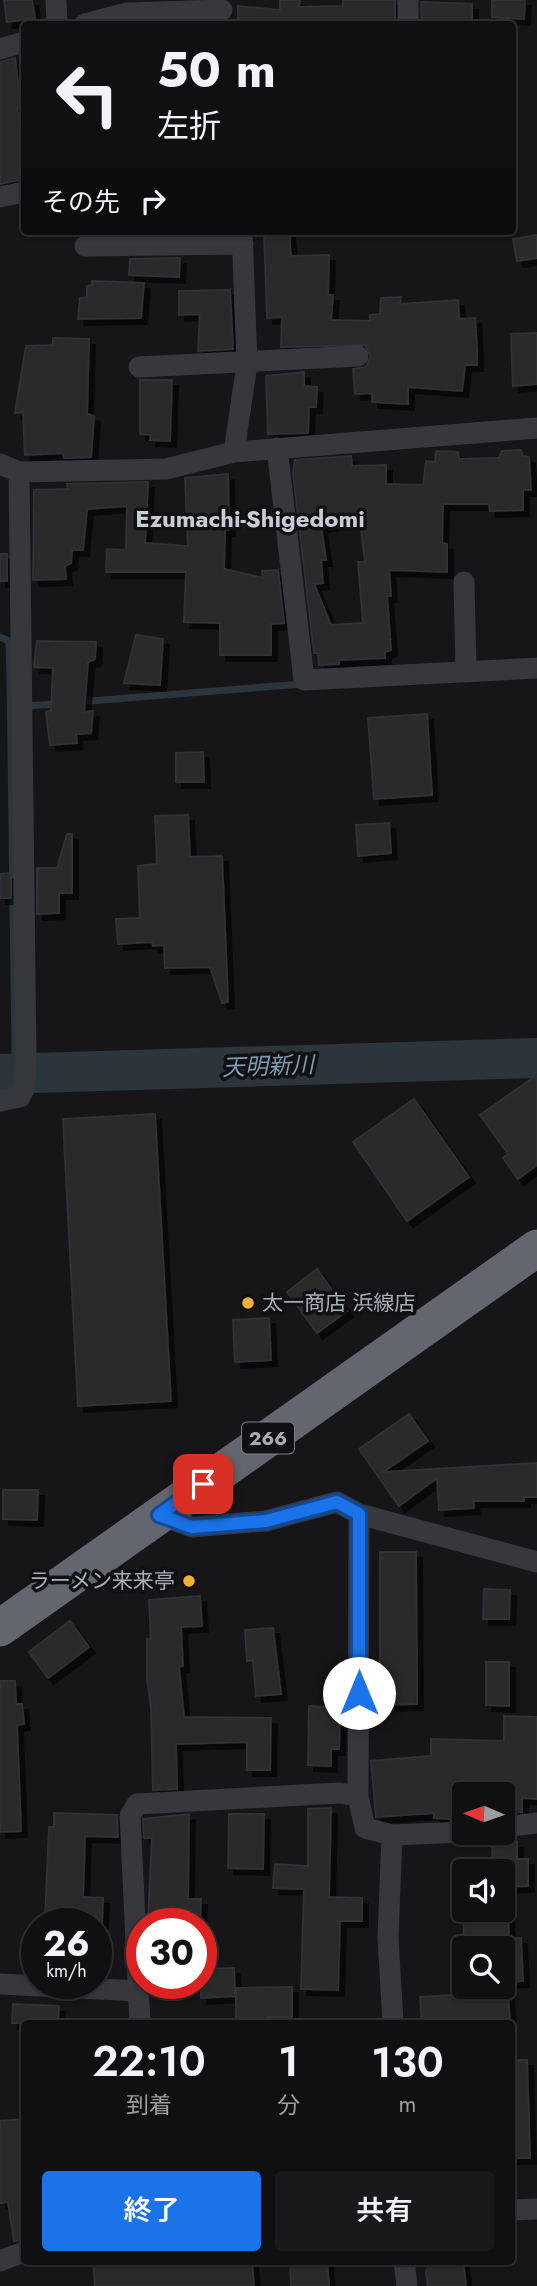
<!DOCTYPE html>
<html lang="ja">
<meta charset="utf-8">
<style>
:root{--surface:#101012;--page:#19191b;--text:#f1f3f6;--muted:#9c9d9f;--line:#303032;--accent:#1a73e8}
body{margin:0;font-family:Jost,"Noto Sans JP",sans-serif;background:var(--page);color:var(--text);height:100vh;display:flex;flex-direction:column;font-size:26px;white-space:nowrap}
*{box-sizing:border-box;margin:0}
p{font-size:23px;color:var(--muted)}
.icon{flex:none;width:38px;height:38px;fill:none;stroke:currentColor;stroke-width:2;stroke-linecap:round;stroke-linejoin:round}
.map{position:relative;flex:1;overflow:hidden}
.side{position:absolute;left:21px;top:2020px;width:494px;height:245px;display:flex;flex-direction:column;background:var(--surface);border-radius:7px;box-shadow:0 2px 5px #0004,0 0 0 2px var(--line)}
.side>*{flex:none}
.banner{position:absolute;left:21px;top:21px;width:495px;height:214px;border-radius:7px;box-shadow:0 2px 5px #0004,0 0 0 2px var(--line);background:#101012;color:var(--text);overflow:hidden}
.needle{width:46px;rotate:272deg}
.controls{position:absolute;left:452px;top:1782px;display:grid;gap:14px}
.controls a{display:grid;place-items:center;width:63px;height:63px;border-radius:7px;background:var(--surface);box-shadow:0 2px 5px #0004,0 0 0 2px var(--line);font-size:35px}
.speed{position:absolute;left:21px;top:1908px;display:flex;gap:14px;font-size:35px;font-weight:700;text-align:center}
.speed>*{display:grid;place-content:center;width:91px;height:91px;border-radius:50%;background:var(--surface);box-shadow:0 2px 5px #0004,0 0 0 2px var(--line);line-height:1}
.speed small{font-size:18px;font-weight:400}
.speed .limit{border:10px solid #d22;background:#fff;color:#111}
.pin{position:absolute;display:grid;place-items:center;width:60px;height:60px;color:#fff;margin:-30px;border-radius:14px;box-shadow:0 4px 10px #0006}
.me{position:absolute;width:77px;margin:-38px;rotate:0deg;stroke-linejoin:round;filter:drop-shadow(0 0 5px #0008)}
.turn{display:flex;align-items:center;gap:24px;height:147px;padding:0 21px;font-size:32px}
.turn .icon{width:91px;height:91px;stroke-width:2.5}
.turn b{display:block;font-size:49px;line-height:60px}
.then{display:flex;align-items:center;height:66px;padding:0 21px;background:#0003;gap:14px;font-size:26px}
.eta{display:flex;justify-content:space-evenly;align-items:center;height:119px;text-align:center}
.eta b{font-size:42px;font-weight:600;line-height:49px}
.cta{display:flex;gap:14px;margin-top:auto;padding:14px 21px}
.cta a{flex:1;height:80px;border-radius:7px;background:var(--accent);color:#fff;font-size:28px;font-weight:600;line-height:80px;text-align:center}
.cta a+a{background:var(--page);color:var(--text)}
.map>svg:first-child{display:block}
</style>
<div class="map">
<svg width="537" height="2286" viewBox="0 0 537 2286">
<defs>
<filter id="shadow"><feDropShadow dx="6" dy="6" stdDeviation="0" flood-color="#0009"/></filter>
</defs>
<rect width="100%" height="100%" fill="#161618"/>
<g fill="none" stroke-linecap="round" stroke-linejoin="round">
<!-- stream -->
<path stroke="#2c353c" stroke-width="7" d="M0,637l9,4 1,36 5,376 -7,21
M77,702l225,-18
M25,706l33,-2"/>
<!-- river -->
<path stroke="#2c353c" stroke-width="40" d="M0,1074l537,-16"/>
</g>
<!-- building -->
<path fill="#29292c" stroke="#303034" stroke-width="2" fill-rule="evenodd" filter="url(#shadow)" d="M4,0h28l3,18 -28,4z
M280,0h20l-1,7 44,-1v-6h52v23l-157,1v-18l42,4z
M492,0h33l-1,19 -32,-2z
M421,2l51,2v20h-50z
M15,58l6,49 -4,2 7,36v34l-24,5v-122z
M264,231h25l2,25 38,-1 -1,40h5l-2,25 39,1v-6l10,-1 1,-16 20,-1 -1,7 58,-4 1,19 16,-1 2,31v16h-12l-3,26 -54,-4v17l-36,-2v-9l-17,1 -2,-25 13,-2 5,-11 -6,-11 -84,2 1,-30 -15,1z
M537,235v23l-20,3 -4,-22z
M180,258l-1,19 -50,-2 1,-16z
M92,281l52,2 -3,35 -63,1 2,-21 7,-1v-11l5,-1z
M230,290l3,59 -35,2 2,-37 -21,1v-24z
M537,333v51l-24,2 -2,-52z
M53,338l36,1 -2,75 7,2 -3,41 -27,1 -1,-5 -38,2 -2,-43 -8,1 11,-67 27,-1z
M304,372v14l13,1 -1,20h-7l-1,26 -40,1 -2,-58z
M140,380h32l-2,61 -20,-1 1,-5 -11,-1z
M521,450l2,6 6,1 2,33h-8v20l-33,1 -1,-7h-46l-1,39 5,1v28l-58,-2 2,26h-4l4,54 -6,2v6l-46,2v4l-20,1 -1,-12h-4l-21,-180 2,-13 56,-4 1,10 34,-1v19l37,1 3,-24 9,1 1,-11 22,1 1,7 40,-1 3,-7zM360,521l5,41h-7l5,61 -32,2 -17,-41 9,-1 -2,-23h5l-5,-34z
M228,474l1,56h-4l-1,39 39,9 -1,-7 16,-1 6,53 -13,1v31h-51v-32l-36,-1 2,-50h-80l1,-23 19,1 1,-44 -40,3 -4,41h-11l-1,13 -6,3 1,13 -33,1 1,-90 34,-1 -1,-5 81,-2 -3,61 43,3 -3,-68z
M0,554h7v27h-7z
M136,635l27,4 -3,46 -36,-2z
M37,641l59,1 -1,17 -7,3 -4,50 9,-1 -2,22 -15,1 1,9 -27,2 -4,-33 5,-1 2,-43 -19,-1z
M427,714l5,81 -58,4 -6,-81z
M203,752l1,30h-28v-29z
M188,815l2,42 32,-1 6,146 -6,1 -12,-36 -45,1 -1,-23 -11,1 -1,-4 -34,2 -2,-25 24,-1 -2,-52 19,-2 -2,-48z
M389,823l2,30 -33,3 -2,-31z
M67,834h5v59h-13v20l-22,1v-46h20z
M11,873v25h-11v-24z
M537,1075v90l-19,14 -15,-21 5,-4 -28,-39z
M414,1099l55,78 -62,44 -54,-79z
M155,1114l16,287 -93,5 -15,-287z
M317,1269l30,42 -30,22 -30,-41z
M269,1318l2,42 -36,2 -2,-42z
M409,1414l19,27 -45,31 154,-9v34h-13v4h-51l1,7 -35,2 -2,-32 -38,28 -40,-57z
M3,1490h35l-1,30 -34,-1z
M380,1552h36l1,152 -37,1z
M484,1589l26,1 -1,29h-26z
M200,1596l2,30 -21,1 2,39 -4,1 5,50 87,1 -1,52h-23v-28l-71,2 1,45 -24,1 -2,-83 -4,-29v-39h4l-2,-39z
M70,1621l19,26 -41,31 -19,-26z
M273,1628l8,66 -25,2 -3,-36 -6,1 -2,-31z
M486,1662h23v44l-23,-1z
M0,1681h15l1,23h6l2,20 -7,1 4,106 -21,1z
M309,1706l31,2 -1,41h-8v17l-23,-1z
M504,1716l33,1v82l-15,-1v14h-20v-18h-38v17l-11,8 -19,-1v-5l-58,4 -5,-56 60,-5v-17l73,2z
M331,1808l-2,89 33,1v23h-22l-2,69 -37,-1 3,-100 -31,-1 2,-24 33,2v-57z
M54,1813l63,2 1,22 -33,-1 -2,61 20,1 -1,25 -57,-4 4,-92h5z
M189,1814l-1,85h13l-1,24 -52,-2 4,-83h-8l-1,-19z
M229,1814h35l-1,55 -35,-1z
M517,1842v17h11v27l-26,1v-16h-9l-1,-28z
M463,1909h45l1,30 12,-1 2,43 -21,1v-34h-32l-1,-12h-5z
M234,1968l1,28 -34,2v-29z
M292,1987v30h-24v6h-32v-35z
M508,1992l2,31h-88l-2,-26z
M13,2004l46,2 -1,17h-46z
M511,2060h16l3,98h-19z
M24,2119v120l-10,2 -6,-39 -8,1v-82z
M93,2261h159l2,25h-159z
M290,2261h37l2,25h-38z
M429,2261h34l3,25h-38l-2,-13z"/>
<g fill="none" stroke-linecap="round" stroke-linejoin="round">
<!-- street -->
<path stroke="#37383d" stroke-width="21" d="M56,0l1,24
M408,0v24
M85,24l42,-11 95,-3
M0,49l24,-7
M0,197l24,-5
M85,246l158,-2
M139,367l219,-11
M277,448l27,232 233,-12
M234,452l303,-24
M0,464l19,8 7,590 -1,25 -5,10 -20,4
M19,472l147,-3 68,-17 13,-88 -5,-133
M464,582l2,89
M159,1515l33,12 74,-6 71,-19 22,12 178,48
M358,1796l1,-282
M502,1827l35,-4
M392,1835l-4,103 5,85
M0,1984l139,7
M140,2023l-10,-207 7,-12 202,-11 19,3 7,32 27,7 72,-3
M511,2210l26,-1
M0,2261l24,-9
M404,2261l3,25"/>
<!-- highway -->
<path stroke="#63666e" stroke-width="37" d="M0,1628l537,-380"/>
</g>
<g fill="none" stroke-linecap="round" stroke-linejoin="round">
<defs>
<path id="route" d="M203,1484l-44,31 33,12 74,-6 71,-19 22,12v179"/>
</defs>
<!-- route casing -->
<use href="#route" stroke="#114b97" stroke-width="18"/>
<!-- route -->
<use href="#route" stroke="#1a73e8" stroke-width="12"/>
</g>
<!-- markers -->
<g fill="#f2b134" stroke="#111113" stroke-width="2.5">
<circle cx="248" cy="1303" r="7"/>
<circle cx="189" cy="1581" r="7"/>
</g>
<g text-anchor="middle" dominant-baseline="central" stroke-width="7" stroke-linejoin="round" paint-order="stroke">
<!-- shield labels -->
<rect fill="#111113" stroke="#7b7e86" stroke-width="2" x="242" y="1422.5" width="52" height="31" rx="5"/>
<g font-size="19" font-weight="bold" fill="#a8adb8">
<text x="268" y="1438">266</text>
</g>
<!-- poi labels -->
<g font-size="21" fill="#a8adb8" stroke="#111113" text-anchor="start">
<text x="262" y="1303">太一商店 浜線店</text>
<text x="175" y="1581" text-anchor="end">ラーメン来来亭</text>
</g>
<!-- water labels -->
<g font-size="23" font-style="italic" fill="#7f9bb3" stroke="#111113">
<text transform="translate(268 1066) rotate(-2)">天明新川</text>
</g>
<!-- quarter labels -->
<g font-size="24" font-weight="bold" fill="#c9ccd4" stroke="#111113">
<text x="250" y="518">Ezumachi-Shigedomi</text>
</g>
</g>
</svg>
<div class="controls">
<a><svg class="needle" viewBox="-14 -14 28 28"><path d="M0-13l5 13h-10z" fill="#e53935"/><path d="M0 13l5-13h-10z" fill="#9c9d9f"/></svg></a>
<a><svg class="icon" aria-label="sound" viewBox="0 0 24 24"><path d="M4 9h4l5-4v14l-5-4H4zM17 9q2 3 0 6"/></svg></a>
<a><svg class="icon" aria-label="search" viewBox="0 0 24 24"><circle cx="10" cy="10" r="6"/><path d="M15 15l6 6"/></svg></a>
</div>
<div class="speed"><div>26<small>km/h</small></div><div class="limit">30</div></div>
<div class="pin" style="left:203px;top:1484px;background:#d93025"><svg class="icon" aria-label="arrive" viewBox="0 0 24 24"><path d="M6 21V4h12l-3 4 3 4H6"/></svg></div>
<svg class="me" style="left:359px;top:1693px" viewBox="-20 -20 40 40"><circle r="19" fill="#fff"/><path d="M0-13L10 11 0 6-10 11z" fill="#1a73e8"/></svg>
<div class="banner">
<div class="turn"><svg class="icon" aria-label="left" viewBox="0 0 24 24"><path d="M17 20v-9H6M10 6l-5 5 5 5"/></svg><div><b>50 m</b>左折</div></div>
<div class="then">その先<svg class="icon" aria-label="right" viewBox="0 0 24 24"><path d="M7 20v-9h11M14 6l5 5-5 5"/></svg></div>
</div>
<section class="side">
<div class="eta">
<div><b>22:10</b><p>到着</p></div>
<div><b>1</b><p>分</p></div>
<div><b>130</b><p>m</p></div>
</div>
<div class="cta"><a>終了</a><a>共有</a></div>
</section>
</div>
